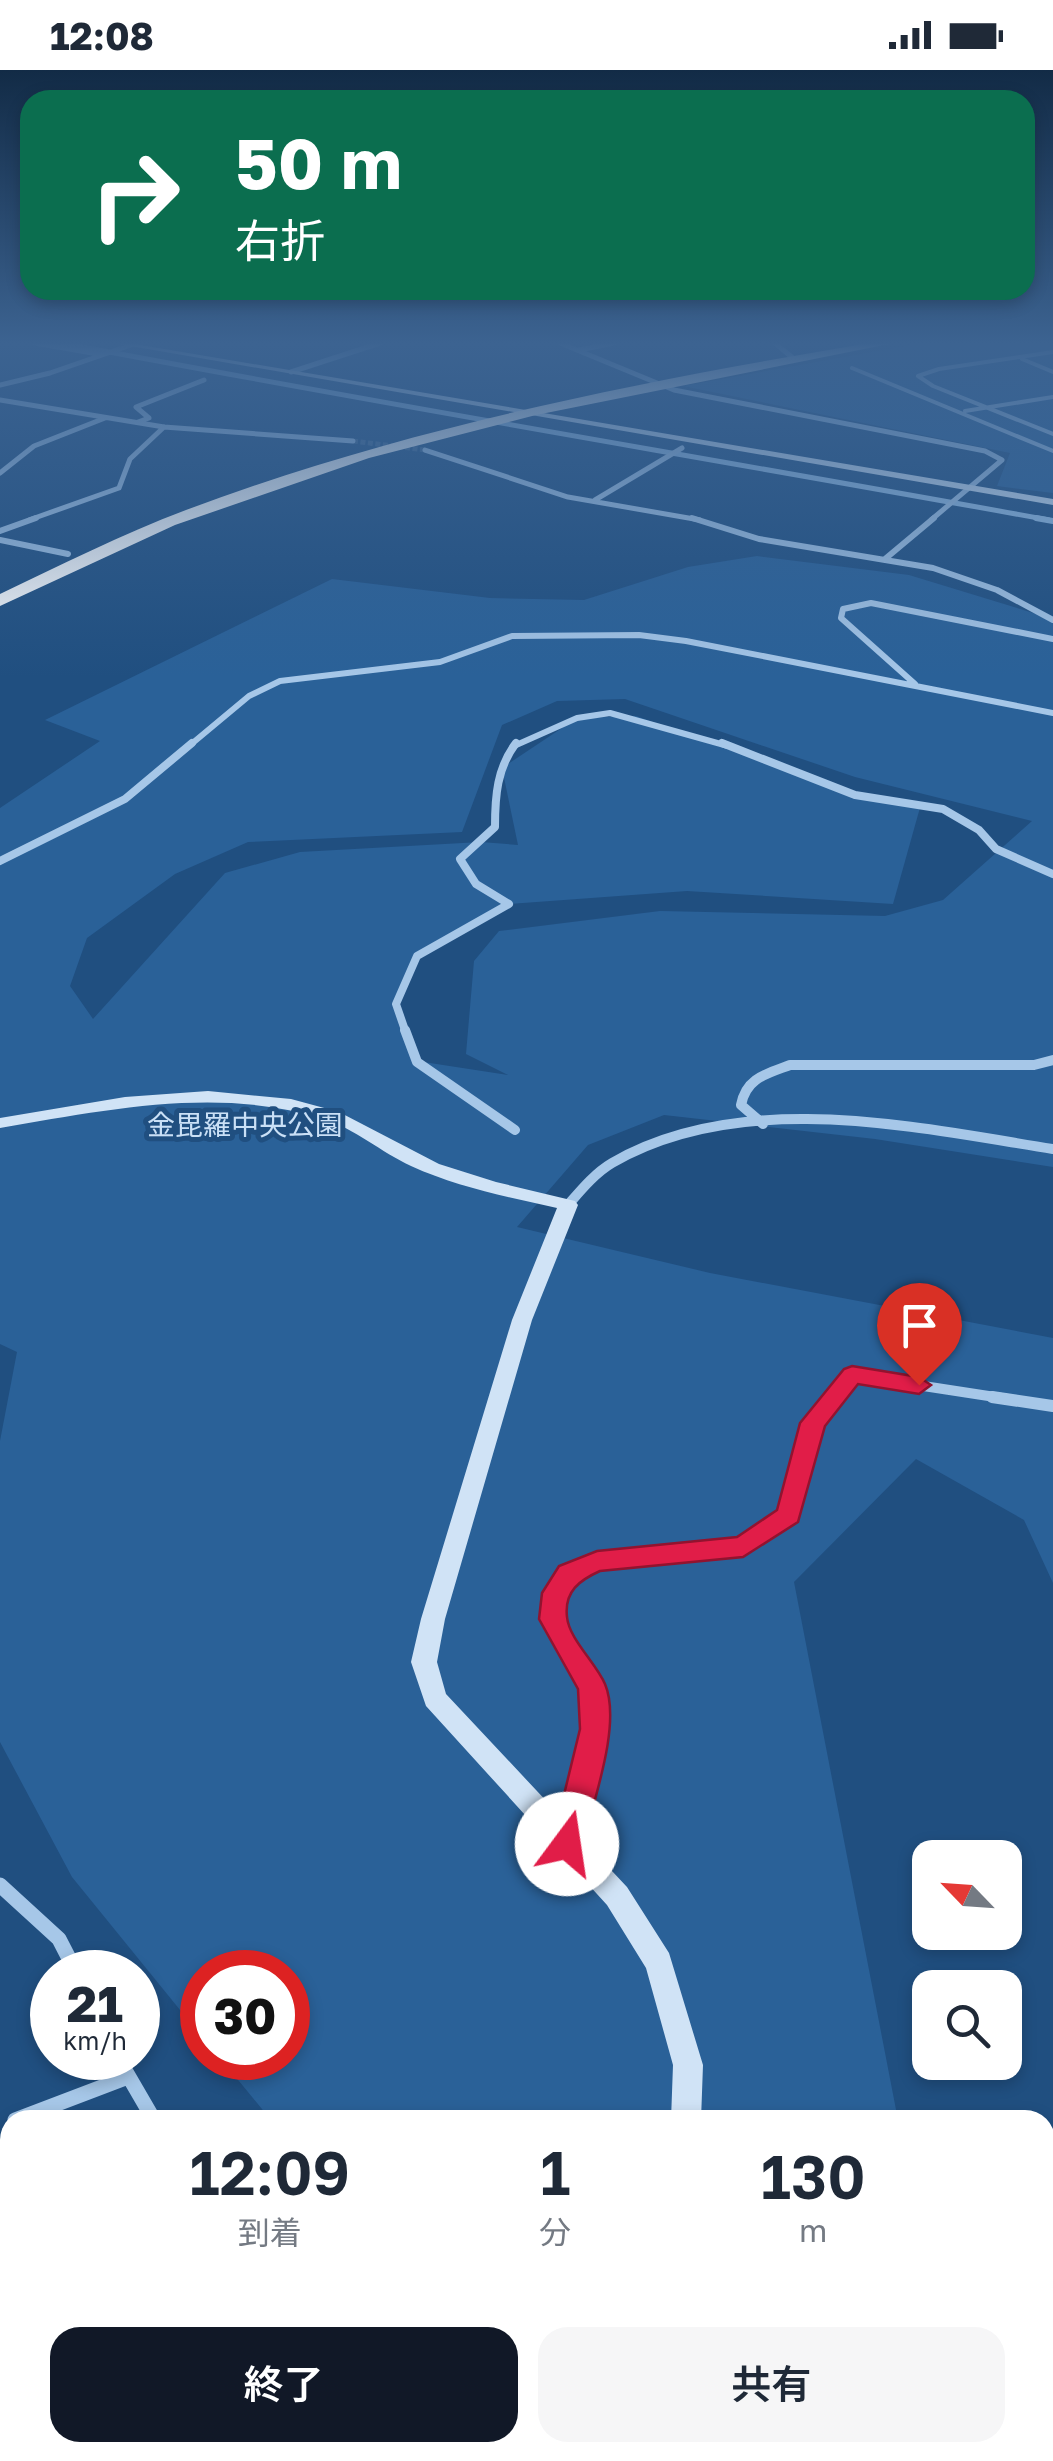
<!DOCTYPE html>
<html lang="ja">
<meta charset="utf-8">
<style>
:root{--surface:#fff;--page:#f6f6f7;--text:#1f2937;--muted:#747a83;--accent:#111827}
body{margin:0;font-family:"Golos Text","Noto Sans JP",sans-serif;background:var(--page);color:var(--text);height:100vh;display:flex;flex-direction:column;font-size:38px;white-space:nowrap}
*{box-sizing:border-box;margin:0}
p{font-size:32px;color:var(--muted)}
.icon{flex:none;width:55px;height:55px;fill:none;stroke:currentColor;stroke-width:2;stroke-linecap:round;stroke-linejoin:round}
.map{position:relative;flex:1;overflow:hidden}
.details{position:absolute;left:0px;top:2040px;width:1055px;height:352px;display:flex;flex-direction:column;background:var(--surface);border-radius:30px 30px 0 0;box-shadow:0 5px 15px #0003}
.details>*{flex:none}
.banner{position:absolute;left:20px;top:20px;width:1015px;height:210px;border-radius:30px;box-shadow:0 5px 15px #0003;background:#0b6e4f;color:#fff;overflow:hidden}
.needle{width:65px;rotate:295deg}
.tools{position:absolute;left:912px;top:1770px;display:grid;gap:20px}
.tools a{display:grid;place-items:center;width:110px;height:110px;border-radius:20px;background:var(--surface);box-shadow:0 5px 15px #0003;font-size:50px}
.speed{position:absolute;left:30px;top:1880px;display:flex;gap:20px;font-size:50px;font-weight:700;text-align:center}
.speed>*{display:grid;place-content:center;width:130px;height:130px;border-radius:50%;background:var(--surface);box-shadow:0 5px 15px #0003;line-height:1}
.speed small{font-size:25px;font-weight:400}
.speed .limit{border:15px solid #d22;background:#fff;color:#111}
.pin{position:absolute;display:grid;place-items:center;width:85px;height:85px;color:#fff;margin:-102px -42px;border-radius:50% 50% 50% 0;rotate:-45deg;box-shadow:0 0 10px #0007}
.pin .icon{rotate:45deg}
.me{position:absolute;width:110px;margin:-55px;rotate:14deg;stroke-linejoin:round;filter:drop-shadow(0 0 8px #0008)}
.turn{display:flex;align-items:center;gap:35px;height:210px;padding:0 50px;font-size:45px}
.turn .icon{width:130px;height:130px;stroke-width:2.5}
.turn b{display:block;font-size:70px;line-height:85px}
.eta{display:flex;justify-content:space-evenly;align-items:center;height:170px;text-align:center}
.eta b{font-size:60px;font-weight:600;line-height:70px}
.primary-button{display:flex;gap:20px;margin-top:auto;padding:20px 50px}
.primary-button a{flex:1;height:115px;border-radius:30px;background:var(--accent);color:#fff;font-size:40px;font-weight:600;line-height:115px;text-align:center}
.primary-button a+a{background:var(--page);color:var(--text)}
.status{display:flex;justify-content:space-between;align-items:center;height:70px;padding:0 50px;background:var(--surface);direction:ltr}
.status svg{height:28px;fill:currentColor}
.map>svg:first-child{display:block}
</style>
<div class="status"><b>12:08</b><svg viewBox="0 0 49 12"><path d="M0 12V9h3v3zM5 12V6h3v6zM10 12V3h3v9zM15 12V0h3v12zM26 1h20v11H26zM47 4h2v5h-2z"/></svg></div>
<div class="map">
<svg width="1053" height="2391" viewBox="0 0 1053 2391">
<rect width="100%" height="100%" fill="#204f80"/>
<!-- green -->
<path fill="#2a6198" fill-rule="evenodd" d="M922,273h131v150l-56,-7 13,-33 -327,-67z
M757,486l152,19 144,44v548l-178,-28 -211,-24 -76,30 -71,82 193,46 343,65v245l-29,-63 -108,-61 -122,123 104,538h-627l-51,-62h68v-86h-86v65l-130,-160 -72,-135v-301l17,-89 -17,-8v-536l100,-67 -55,-21 287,-141 158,19 94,2 104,-33zM625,629l230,78 177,44 -89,79 -58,16 -225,-5 -161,20 -25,30 -8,93 42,21 -91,-14 -21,-57 22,-48 91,-52 178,-13 206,13 28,-100 -66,-9 -219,-79 -59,2 -75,50 16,77 -37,-3 -181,10 -75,21 -132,146 -23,-33 17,-48 88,-64 73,-32 214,-10 40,-107 55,-24z
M397,2382l477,1 -1,8h-483z"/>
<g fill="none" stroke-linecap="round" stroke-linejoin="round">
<!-- stream-far1 -->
<path stroke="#9ac3e9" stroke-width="5" d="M62,273c329,63 658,117 987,177"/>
<!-- stream -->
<path stroke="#9ac3e9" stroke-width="6" d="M1036,448l17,3"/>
<!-- street-tunnel -->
<path stroke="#416993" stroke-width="5" stroke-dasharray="5 2.5" stroke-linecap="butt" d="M353,371l72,9"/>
<!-- lane -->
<path stroke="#a6c7e8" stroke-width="4" d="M1022,289l31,13
M852,298l201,83
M918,306l15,10 120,48
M918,306l21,-7 114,-17
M965,341l88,-14"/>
<!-- street-far5 -->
<path stroke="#a6c7e8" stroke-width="5" d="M35,273l63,11
M560,273l114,47 311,61 17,9 -71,60
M775,273l19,16
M579,280l35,-7
M291,302l89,-29
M0,315l50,-12 81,-28
M0,330l164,27 189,14
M138,352l11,-4 -13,-11 68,-27
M425,380l143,47 132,23
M0,403l34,-27 71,-28
M595,430l87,-52
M29,450l90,-32 11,-29 34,-32"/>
<!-- street-far4 -->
<path stroke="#a6c7e8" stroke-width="6" d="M692,448l67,21 174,29 64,22 56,30
M0,461l36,-13
M0,470l68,14
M885,489l49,-41
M915,614l-74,-66 2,-9 28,-6 182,36
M189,676l60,-50 31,-15 160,-19 72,-26 127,-1 47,6 367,72
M514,676l63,-28 33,-5 118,33"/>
<!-- street-far3 -->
<path stroke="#a6c7e8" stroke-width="8" d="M722,673l133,52 88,14 36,21 17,19 57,25
M0,791l125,-62 67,-56
M406,963l-10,-29 21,-48 92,-52 -33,-20 -16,-25 35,-32c0,-31 2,-59 21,-84"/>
<!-- street-far2 -->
<path stroke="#a6c7e8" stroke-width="10" d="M405,960l12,32 98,68
M763,1054l-22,-19c5,-27 25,-31 49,-40h244l19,-5
M568,1135c13,-15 27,-32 44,-42 130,-75 302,-36 441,-14
M832,1329l20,-24 156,24"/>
<!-- street-far1 -->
<path stroke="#a6c7e8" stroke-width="12" d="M992,1327l61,9
M569,1768c11,-43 30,-90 26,-135 -3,-37 -50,-66 -40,-104 17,-63 141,-34 189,-53 61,-24 49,-68 68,-119 4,-11 15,-21 22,-30"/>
<!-- street -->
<path stroke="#a6c7e8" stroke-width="15" d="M0,1815l59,54 17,33
M118,1988l36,62
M15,2050l113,-43
M353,2382l5,9"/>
<!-- secondary -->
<path fill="#d0e3f6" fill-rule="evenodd" d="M113,273h16l924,156v6z
M208,1021l83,8 48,13 100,52 57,18 79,19 3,4 -46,115 -87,299 -8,43 9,32 181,193 42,66 34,112 -2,55h-30l2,-55 -27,-97 -39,-63 -181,-199 -15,-44 10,-43 91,-299 45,-112c-49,-11 -100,-21 -146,-42 -30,-14 -56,-37 -87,-47 -106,-33 -217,-9 -324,9v-10l125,-21z
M437,2382h41l-3,9h-42z"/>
<!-- highway -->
<path fill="#fff" fill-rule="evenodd" d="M869,273h25l-358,72 -167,43 -194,67 -175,81v-12c61,-29 122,-60 186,-84 220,-83 452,-128 683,-167z"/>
</g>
<!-- sky -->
<linearGradient id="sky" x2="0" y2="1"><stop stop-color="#122b46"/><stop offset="0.45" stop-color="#3c6391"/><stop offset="1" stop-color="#3c6391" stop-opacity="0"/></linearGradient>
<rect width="1053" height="607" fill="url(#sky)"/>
<!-- route -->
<path fill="#e11d48" stroke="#92132f" stroke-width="2.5" d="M852,1296l67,11 12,8 -12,9 -61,-10 -33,42 -27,96 -55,35 -143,14c-20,9 -36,20 -33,46 2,22 29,46 38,67 17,40 -12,118 -22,160l-5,9 -11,4 -11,-4 -4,-9 28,-115 -2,-40 -39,-70 3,-26 17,-27 38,-15 140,-14 40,-27 23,-87 44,-54z"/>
<g text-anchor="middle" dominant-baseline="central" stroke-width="10" stroke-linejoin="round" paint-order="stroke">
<!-- park labels -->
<g font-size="28" fill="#cae0f6" stroke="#204f80">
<text x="245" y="1054">金毘羅中央公園</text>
</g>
</g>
</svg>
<div class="tools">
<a><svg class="needle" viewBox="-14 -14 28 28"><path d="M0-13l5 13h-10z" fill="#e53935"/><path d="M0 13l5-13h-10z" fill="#747a83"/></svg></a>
<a><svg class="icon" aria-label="search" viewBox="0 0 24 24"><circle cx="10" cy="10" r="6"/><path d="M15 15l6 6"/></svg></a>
</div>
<div class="speed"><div>21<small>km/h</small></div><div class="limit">30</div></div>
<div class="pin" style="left:919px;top:1315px;background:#d93025"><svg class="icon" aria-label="arrive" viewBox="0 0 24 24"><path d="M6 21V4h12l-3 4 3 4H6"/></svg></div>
<svg class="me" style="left:567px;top:1774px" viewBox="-20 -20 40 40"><circle r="19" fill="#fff"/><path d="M0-13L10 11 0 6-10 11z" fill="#e11d48"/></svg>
<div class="banner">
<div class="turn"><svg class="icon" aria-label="right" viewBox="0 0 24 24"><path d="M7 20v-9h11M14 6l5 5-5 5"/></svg><div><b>50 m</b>右折</div></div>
</div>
<section class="details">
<div class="eta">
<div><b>12:09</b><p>到着</p></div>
<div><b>1</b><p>分</p></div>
<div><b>130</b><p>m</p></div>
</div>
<div class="primary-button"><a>終了</a><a>共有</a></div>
</section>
</div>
